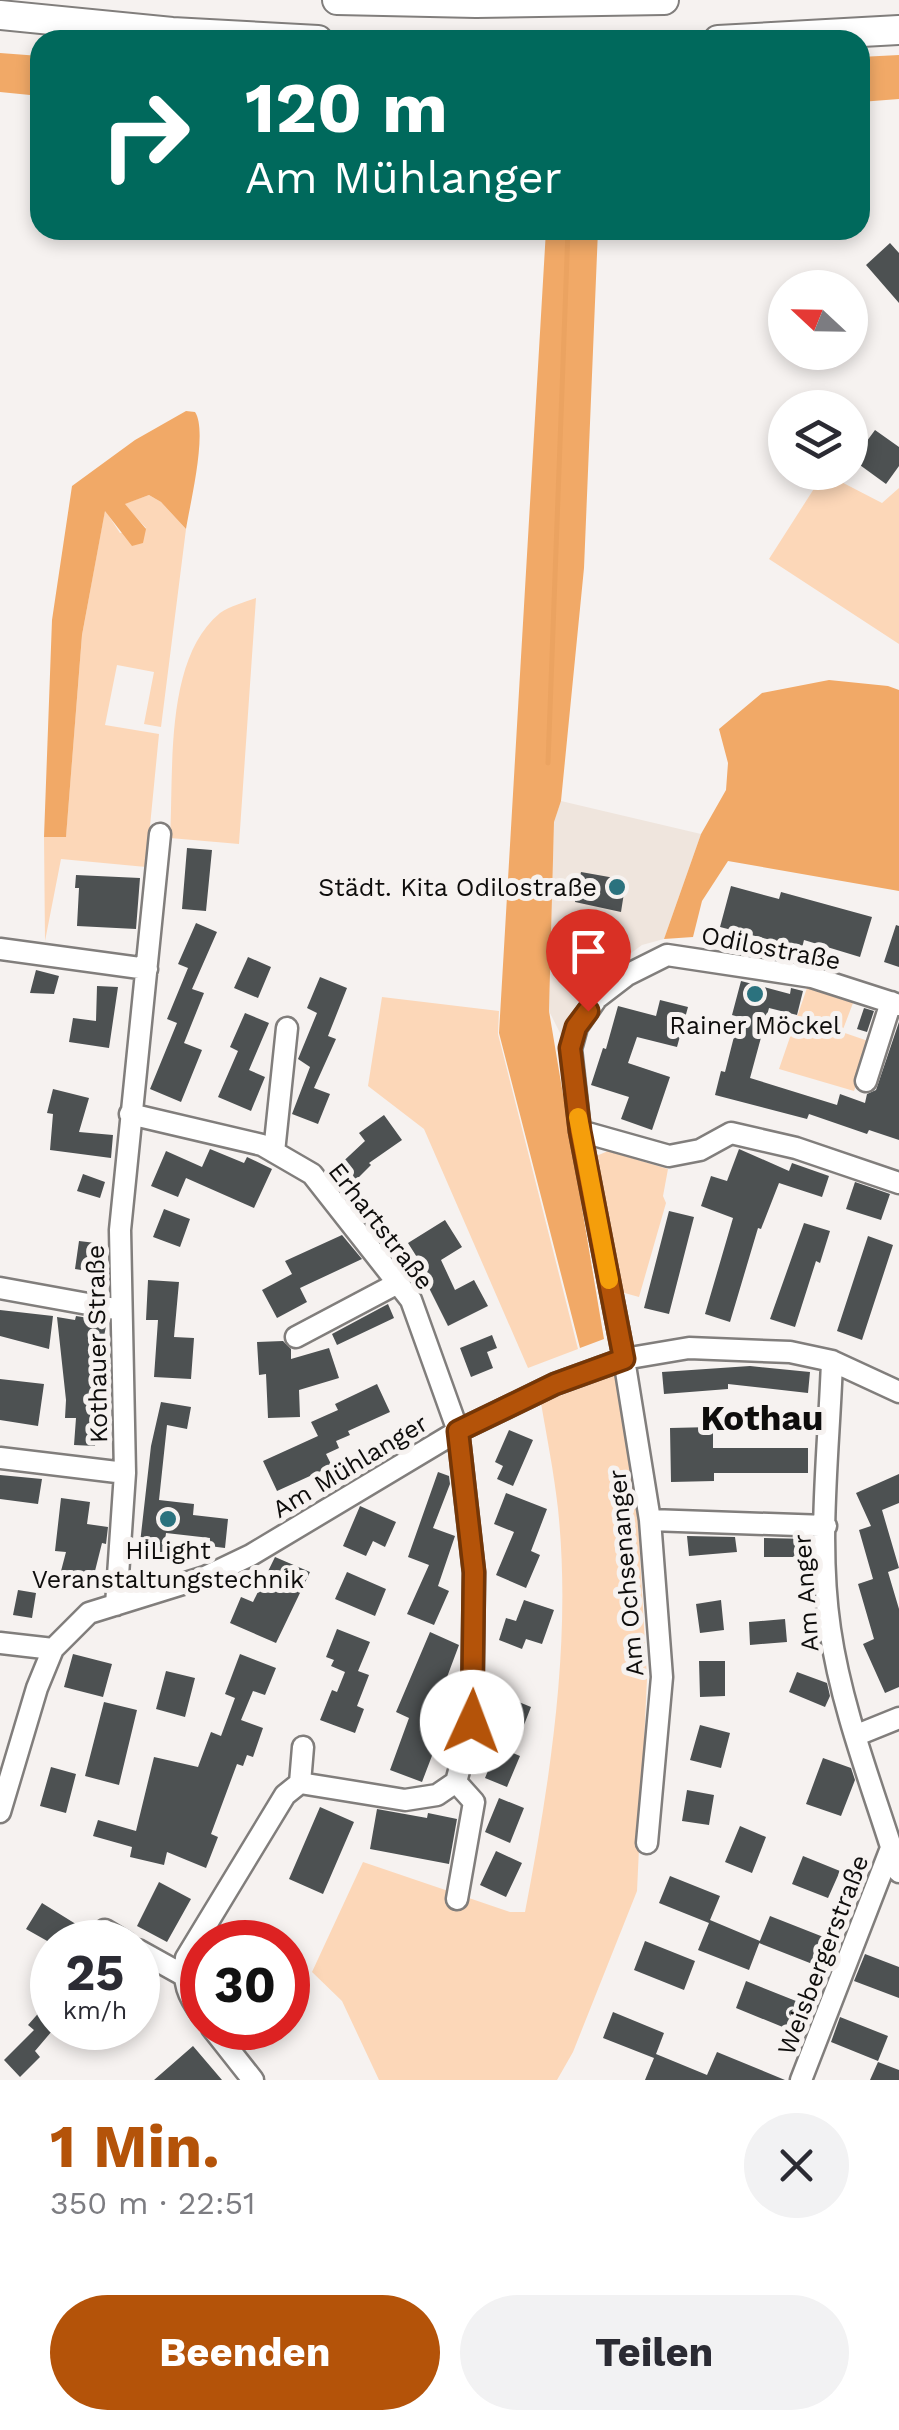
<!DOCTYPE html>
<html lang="de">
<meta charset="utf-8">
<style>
:root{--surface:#fff;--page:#f2f2f3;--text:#2b2b33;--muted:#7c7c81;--accent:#b45309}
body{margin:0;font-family:"Work Sans",sans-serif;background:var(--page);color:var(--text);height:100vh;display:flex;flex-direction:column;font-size:38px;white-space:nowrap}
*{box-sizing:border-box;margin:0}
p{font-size:32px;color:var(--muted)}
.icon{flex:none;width:55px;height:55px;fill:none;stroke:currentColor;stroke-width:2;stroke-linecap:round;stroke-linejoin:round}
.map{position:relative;height:2080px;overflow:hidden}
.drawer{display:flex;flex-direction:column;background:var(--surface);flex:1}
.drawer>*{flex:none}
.top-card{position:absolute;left:30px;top:30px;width:840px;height:210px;border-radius:30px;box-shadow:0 5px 15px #0003;background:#00695c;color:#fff;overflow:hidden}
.needle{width:65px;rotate:292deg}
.tools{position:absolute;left:768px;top:270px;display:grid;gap:20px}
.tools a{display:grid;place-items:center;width:100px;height:100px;border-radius:50%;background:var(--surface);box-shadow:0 5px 15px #0003;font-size:50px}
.speed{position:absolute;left:30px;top:1920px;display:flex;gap:20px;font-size:50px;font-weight:700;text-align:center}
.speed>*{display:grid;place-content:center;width:130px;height:130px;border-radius:50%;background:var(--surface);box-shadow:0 5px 15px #0003;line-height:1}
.speed small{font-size:25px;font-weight:400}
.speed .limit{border:15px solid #d22;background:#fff;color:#111}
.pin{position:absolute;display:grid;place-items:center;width:85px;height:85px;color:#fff;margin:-102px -42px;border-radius:50% 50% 50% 0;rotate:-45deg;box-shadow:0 0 10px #0007}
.pin .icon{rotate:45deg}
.me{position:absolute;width:110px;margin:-55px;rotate:2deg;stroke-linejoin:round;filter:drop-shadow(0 0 8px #0008)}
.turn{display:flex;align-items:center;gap:35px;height:210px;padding:0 50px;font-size:45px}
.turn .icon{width:130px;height:130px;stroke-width:2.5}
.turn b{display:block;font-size:70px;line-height:85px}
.round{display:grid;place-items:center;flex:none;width:105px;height:105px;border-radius:52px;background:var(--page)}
.summary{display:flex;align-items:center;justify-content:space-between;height:170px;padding:0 50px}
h1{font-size:60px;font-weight:700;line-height:75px;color:var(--accent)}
.action{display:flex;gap:20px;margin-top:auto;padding:20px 50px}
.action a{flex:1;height:115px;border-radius:60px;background:var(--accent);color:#fff;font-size:40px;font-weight:700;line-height:115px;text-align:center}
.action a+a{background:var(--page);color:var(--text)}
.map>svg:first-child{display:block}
</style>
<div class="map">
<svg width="899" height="2080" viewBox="0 0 899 2080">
<rect width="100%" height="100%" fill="#f6f2f0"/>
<!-- built -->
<path fill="#efe5dd" d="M561,801l140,33 -37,105 -22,6 -56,41 -25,49 -12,-24 5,-190z"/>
<!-- green -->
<path fill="#fcd7b8" d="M824,473l58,30 17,-15v156l-130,-85z
M149,495l12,7 25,27 -25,198 -17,-3 10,-52 -37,-7 -12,60 54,9 -13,133 -85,-8 -16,82 -1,-104 22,-1 16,-201 23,-125 15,23 26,-5 -22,-24z
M256,598l-17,246 -69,-6c4,-68 -6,-179 50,-225 10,-7 25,-11 36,-15z
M807,988l46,15 -11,29 29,10 -17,49 -75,-22z
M382,997l117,14 -1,23 80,315 -50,19 -104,-239 -56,-43z
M608,1151l60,18 -5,27 3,7 -27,94 -18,-5 -27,-135z
M618,1374l20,147 9,158 -10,212 -64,161 -16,28h-178l-37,-79 -30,-29 51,-110 147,50h15c25,-131 47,-270 33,-403 -4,-36 -11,-71 -17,-106z"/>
<!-- forest -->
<path fill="#f1a967" d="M0,53l40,3v40l-40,-4z
M899,55v44l-39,3v-45z
M546,230h52l-14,338 -23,233 -7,21 -5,189 55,328 -24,9 -81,-315z
M186,411l9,1c13,19 -5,92 -9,117l-25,-27 -12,-7 -24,9 21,25 -3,14 -11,3 -27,-35 -23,124 -16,202h-22l8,-217 20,-134 63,-46z
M829,680l59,6 11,4v201l-171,-30 -26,40 -9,36 -29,2 37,-105 25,-44 2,-27 -9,-34 43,-36z"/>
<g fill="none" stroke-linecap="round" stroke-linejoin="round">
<!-- stream -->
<path stroke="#eba361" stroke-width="5" d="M548,763l20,-533"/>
</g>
<!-- building -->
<path fill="#4d5152" d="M890,243l9,10v50l-33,-38z
M875,430l24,17v19l-13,18 -33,-24z
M187,848l25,2 -6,61 -24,-2z
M581,872l45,8 -5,32 -46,-10z
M76,875l64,3 -4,51 -59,-3 2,-38h-4z
M731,886l48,13 2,-7 91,25 -12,40 -56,-17 -2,8 -82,-21z
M196,923l21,9 -25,57 12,4 -20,50 18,7 -21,52 -31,-13 27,-66 -10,-4 21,-51 -10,-4z
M896,925l3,1v41l-15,-5z
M248,957l23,10 -13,31 -24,-10z
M36,970l23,6 -5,18 -24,-1z
M320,977l27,11 -19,48 8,3 -22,49 16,6 -12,30 -26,-10 18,-47 -12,-8 19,-46 -10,-5z
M741,981l49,13 1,-6 12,3 -6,24 -28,-7 -19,70 87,27 3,-11 25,9 2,-9 9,-4 23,-68v118l-30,-10 -2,4 -58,-20 -2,5 -92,-24 6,-24 4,1 14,-55 -7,-2z
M97,986l21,1 -9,61 -40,-6 4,-24 23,3z
M660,1000l28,7 -11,40 -40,-10 -9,26 42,14 -18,53 -31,-11 8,-22 -38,-12 12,-37 3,1 12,-43 38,10z
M864,1008l10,3 -7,21 -10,-3z
M245,1013l24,10 -20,47 16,7 -14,34 -33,-14 20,-46 -8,-4z
M53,1089l36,9 -10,34 34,3 -2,23 -61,-8 3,-36 -6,-1z
M384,1115l18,25 -33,23 2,2 -21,21 -15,-17 30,-28 -6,-8z
M210,1149l34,14 3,-6 25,12 -18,39 -68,-30 -8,19 -27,-11 15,-35 36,16z
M739,1149l50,22 3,-8 37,13 -7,21 -43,-14 -18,46 -3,-1 -28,94 -25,-8 28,-96 -32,-12 10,-30 16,5z
M83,1174l22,8 -5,16 -23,-7z
M855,1182l35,12 -9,26 -35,-11z
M164,1209l26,10 -10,28 -27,-10z
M669,1211l25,6 -25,97 -25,-6z
M445,1220l17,27 -21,13 14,30 19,-10 14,26 -40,20 -21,-42 5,-3 -24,-38z
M804,1223l26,8 -10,32 -4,-2 -21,66 -25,-8z
M342,1235l20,24 -62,29 7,14 -30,16 -15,-28 30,-16 -7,-13z
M868,1236l25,9 -31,95 -25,-9z
M79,1241l25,3 -4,29 -25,-4z
M148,1280l31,2 -5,55 20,1 -3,41 -37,-2 4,-57h-12z
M388,1304l6,14 -57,27 -5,-11z
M0,1310l53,6 -4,33 -49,-13z
M76,1316l31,5 -9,46 9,-1 3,30 -11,1 -4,49 -21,-1 2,-27h-11l1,-18 -9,-83 18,3z
M492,1335l5,13 -10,4 6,16 -22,9 -11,-29z
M283,1341l8,8v10l38,-11 10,30 -40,12 1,27 -32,1 -2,-44 -7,1 -2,-33z
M750,1366l60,6 -2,21 -80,-9v5l-64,5 -2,-22z
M0,1379l44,5 -6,42 -38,-6z
M377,1384l13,28 -42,19 2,4 -14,6 3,7 -13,6 6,12 -55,25 -14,-30 55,-25 -7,-14 27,-12 -3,-6z
M161,1402l30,5 -4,22 -20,-4 -8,75 35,4 -1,11 35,4 -3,29 -16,-2 1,-8 -44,-5 -4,31 -24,-3 13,-115z
M713,1427v21h95v25h-94v8l-43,1 -1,-54z
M509,1430l24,10 -20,46 -16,-7 6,-13 -8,-4z
M438,1472l11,4 1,8 -17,44 22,8 -17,50 11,5 -15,34 -27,-11 22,-49 -21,-8z
M899,1474v29l-17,7 17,58 -11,4 11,37v78l-14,6 -22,-49 11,-5 -16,-55 15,-5 -14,-49 12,-4 -15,-33z
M0,1475l42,4 -4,25 -38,-5z
M506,1493l41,16 -16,42 9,4 -14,33 -30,-13 18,-43 -20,-8z
M61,1498l29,4 -3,22 21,3 -2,17 -4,-1 -9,36 -32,-8 5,-19 -11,-1z
M360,1506l36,16 -11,25 -12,-6 -7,15 -23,-10z
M687,1536l48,1 2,15 -48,4z
M764,1538l46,1v18h-46z
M275,1557l35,15 -34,71 -46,-20 11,-26 12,5z
M347,1572l39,17 -11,27 -40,-17z
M18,1590l18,3 -4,25 -19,-3z
M524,1600l30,10 -12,34 -16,-5 -4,10 -23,-9 7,-22 10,3z
M721,1600l3,30 -24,3 -4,-29z
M785,1619l2,23 -37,3 -1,-23z
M337,1629l33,13 -12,29 11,4 -12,31 7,3 -9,24 -35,-13 12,-30 5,2 8,-20 -14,-6 3,-6 -8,-3z
M430,1632l29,13 -34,91 13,4 -16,42 -32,-12 19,-52 -13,-6z
M73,1654l39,10 -9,33 -39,-10z
M240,1654l36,14 -11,27 -12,-4 -12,29 22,8 -10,29 -6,-2 -4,11 -6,-2 -26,70 7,3 -12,31 -39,-16 -3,13 -34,-8 2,-10 -39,-11 5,-16 38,11 18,-74 44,10 13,-35 10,4 14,-38 -10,-4z
M699,1661h26v35l-25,1z
M166,1671l29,7 -10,39 -29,-8z
M797,1672l30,11 3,13 -5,11 -36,-15z
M507,1697l24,10 -18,46 7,3 -13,31 -22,-9 18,-44 -10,-4z
M104,1702l33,8 -18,75 -34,-9z
M700,1725l30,8 -9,35 -31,-8z
M823,1758l28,10 4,12 -14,36 -35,-12z
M51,1767l25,7 -10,39 -26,-7z
M687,1790l27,5 -5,30 -27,-4z
M499,1798l25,10 -14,35 -25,-11z
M320,1807l34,15 -31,72 -34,-15z
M377,1809l50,9 1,-5 29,6 -8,45 -79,-15z
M740,1826l26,11 -14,36 -27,-11z
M496,1851l26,12 -16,34 -26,-12z
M803,1856l37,15 -12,27 -36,-14z
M670,1876l50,20 -10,24 50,21 -11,29 -51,-20 11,-27 -50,-20z
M159,1882l32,17 -24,43 -30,-16z
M42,1903l37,23 -10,16h-20l-23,-13z
M770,1916l56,22 -11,27 -56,-22z
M645,1941l50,20 -11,29 -50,-20z
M865,1954l34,13v31l-45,-17z
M746,1981l55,22 -11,27 -54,-22z
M43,2008l9,9v14l-17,20 5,6 -20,20 -16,-17 30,-30 -6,-5z
M613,2012l51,21 -8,21 51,21 10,-23 68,28h-140l9,-22 -51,-20z
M840,2017l48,19 -10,25 -47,-19z
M193,2046l29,34h-68z
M878,2062l21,8v10h-29z"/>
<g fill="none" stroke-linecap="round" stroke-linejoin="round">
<defs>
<path id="minor" d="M0,949l147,20
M866,1081l25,-79
M130,1114l132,31 50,29 99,126 47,131 16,142 -2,149 -16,60 -19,13 -32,5 -105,-17 -15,12 -99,163c-4,24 2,38 16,57
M580,1131l89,25 31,-6 31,-17 65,15 103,35
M274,1152l13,-124
M0,1288l121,22
M296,1337l102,-54
M832,1361c-3,88 -15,181 -2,268 12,83 45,164 69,243
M0,1458l125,15
M650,1520l176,6
M116,1605l9,-132 -5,-243 40,-396
M0,1643l53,6
M857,1735l42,-17
M456,1782l18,20 -17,97
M300,1783l3,-36
M0,1812l37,-124 16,-39 36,-36 116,-36 46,-22 207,-124 97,-47 69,-25 65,-11 101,4 42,9 67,31
M647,1843l15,-166 -12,-157 -26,-161 -44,-228 -9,-82 6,-22 20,-29 30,-23 40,-20 145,22 87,28
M105,1930l20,12
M138,1950l45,25
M212,2028l41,52
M801,2080l90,-232"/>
<path id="highway" d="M337,0l139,3 188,-3
M0,15l172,17 146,8
M718,40l181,-10"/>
</defs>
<!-- minor casing -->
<use href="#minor" stroke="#817e7c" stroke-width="25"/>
<!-- highway casing -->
<use href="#highway" stroke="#817e7c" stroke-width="32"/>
<!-- minor -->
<use href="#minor" stroke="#fff" stroke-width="20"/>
<!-- highway -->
<use href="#highway" stroke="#fff" stroke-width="28"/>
</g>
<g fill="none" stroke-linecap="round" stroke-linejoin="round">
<defs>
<path id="route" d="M472,1722l2,-150 -16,-141 97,-47 69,-25 -44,-228 -10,-83 6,-21 12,-16"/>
</defs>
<!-- route casing -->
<use href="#route" stroke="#753606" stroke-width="25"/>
<!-- route -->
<use href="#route" stroke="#b45309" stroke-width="18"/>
<!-- slow -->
<path stroke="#f59e0b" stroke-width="18" d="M578,1117l31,163"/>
</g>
<!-- markers -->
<g fill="#2b727e" stroke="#f6f2f0" stroke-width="4">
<circle cx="617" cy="887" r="10"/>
<circle cx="755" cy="994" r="10"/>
<circle cx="168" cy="1519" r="10"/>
</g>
<g text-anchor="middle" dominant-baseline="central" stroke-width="10" stroke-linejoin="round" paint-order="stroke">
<!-- poi labels -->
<g font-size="25" fill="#0e0d0c" stroke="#f6f2f0">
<text x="597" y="887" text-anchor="end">Städt. Kita Odilostraße</text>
<text x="755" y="1025">Rainer Möckel</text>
<text x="168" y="1550">HiLight<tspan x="168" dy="29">Veranstaltungstechnik</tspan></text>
</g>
<!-- street labels -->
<g font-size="25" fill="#0e0d0c" stroke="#f6f2f0">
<text transform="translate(771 948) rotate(11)">Odilostraße</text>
<text transform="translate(381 1226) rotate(52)">Erhartstraße</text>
<text transform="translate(97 1344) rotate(-91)">Kothauer Straße</text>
<text transform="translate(350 1466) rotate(-31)">Am Mühlanger</text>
<text transform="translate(626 1573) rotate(-95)">Am Ochsenanger</text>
<text transform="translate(806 1593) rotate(-94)">Am Anger</text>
<text transform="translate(823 1955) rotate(-69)">Weisbergerstraße</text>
</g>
<!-- district labels -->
<g font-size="35" font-weight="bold" fill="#0e0d0c" stroke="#f6f2f0">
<text x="762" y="1418">Kothau</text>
</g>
</g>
</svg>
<div class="tools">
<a><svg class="needle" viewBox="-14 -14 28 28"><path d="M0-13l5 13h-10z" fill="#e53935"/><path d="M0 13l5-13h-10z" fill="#7c7c81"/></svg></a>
<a><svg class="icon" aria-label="layers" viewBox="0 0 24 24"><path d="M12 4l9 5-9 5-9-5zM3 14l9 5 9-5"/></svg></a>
</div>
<div class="speed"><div>25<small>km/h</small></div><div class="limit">30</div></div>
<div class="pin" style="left:588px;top:1011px;background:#d93025"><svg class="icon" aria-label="arrive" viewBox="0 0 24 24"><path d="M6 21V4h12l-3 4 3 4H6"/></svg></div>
<svg class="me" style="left:472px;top:1722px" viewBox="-20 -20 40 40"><circle r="19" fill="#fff"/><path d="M0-13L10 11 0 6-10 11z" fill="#b45309"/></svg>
<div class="top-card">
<div class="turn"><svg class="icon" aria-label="right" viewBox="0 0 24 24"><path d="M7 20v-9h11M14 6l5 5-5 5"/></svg><div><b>120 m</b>Am Mühlanger</div></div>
</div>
</div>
<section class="drawer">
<div class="summary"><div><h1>1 Min.</h1><p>350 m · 22:51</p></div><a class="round"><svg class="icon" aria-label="close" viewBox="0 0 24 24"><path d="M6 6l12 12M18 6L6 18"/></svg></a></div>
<div class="action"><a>Beenden</a><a>Teilen</a></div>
</section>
